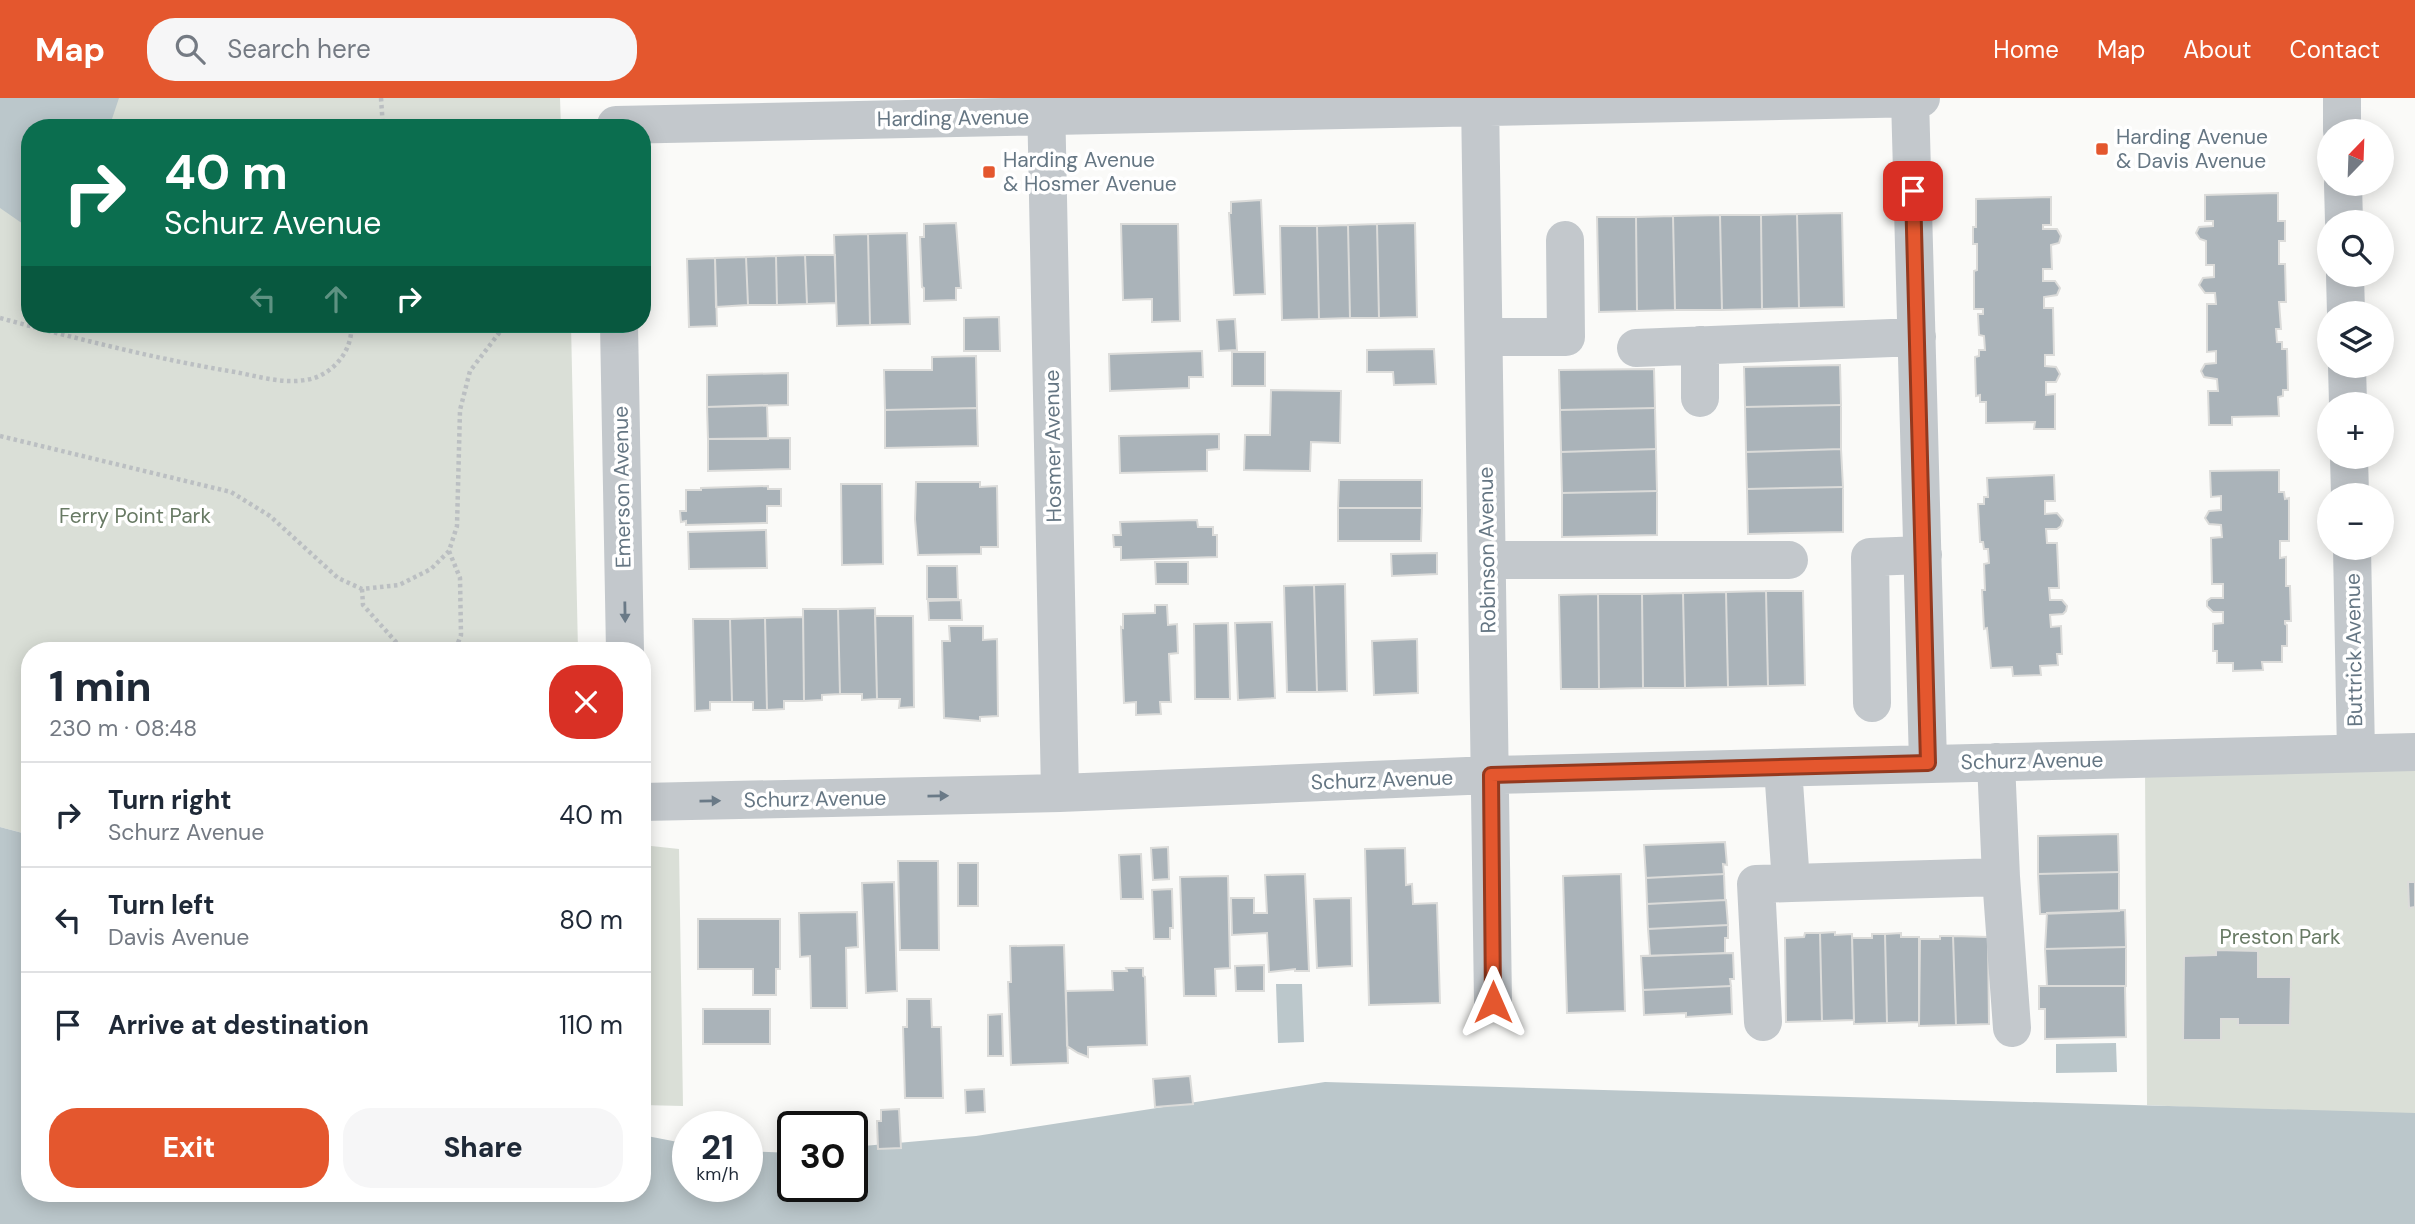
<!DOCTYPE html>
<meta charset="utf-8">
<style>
:root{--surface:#fff;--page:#f6f6f7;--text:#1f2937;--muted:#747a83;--line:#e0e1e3;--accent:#e4572e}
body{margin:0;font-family:"DM Sans",sans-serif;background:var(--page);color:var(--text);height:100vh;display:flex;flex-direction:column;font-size:26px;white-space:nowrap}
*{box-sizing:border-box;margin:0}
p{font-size:23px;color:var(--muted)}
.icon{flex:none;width:38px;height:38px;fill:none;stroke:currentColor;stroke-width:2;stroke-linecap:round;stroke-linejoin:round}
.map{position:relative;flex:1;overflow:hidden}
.side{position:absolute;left:21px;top:544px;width:630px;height:560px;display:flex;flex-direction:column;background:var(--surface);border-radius:28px;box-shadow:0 4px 18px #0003}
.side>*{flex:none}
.banner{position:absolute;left:21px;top:21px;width:630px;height:214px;border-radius:28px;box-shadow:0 4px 18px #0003;background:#0b6e4f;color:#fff;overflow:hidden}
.needle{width:46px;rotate:23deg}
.controls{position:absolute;left:2317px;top:21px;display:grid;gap:14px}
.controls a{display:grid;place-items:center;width:77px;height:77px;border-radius:50%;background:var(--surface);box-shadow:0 4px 18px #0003;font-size:35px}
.speed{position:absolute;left:672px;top:1013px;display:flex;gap:14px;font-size:35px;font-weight:700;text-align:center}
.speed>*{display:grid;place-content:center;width:91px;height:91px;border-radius:50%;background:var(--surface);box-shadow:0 4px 18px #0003;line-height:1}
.speed small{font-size:18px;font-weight:400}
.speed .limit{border:4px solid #111;border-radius:10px;background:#fff;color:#111}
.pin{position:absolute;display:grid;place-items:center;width:60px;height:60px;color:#fff;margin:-30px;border-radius:14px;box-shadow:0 4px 10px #0006}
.me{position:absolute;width:77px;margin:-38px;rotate:0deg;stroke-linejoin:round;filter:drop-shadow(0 0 5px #0008)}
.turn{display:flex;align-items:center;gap:24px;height:147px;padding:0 28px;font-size:32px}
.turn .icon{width:91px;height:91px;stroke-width:2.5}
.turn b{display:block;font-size:49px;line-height:60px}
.lanes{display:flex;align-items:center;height:66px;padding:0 28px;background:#0003;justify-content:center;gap:35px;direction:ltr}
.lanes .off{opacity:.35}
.round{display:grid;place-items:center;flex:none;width:74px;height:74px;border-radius:28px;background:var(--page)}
.headline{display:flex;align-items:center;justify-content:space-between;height:119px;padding:0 28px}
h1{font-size:42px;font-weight:800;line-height:52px}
.primary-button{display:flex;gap:14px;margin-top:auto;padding:14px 28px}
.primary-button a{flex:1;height:80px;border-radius:28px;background:var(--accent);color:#fff;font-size:28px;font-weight:800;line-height:80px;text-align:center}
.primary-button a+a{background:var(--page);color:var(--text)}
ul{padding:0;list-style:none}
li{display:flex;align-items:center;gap:21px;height:105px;padding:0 28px;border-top:2px solid var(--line)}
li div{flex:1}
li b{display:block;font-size:26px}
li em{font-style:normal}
header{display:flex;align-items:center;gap:42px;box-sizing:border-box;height:98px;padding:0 35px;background:var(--accent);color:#fff}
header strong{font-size:33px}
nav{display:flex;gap:38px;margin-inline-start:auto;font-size:24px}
.search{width:490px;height:63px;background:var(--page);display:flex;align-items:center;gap:18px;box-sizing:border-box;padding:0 24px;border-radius:28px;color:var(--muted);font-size:26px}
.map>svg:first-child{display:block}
</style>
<header>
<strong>Map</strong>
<div class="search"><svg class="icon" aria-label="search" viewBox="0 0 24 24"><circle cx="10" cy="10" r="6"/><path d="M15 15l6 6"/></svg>Search here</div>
<nav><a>Home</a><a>Map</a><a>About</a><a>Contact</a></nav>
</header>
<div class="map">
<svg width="2415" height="1126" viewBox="0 0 2415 1126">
<rect width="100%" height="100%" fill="#fafaf8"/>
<!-- green -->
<path fill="#dadfd7" d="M0,0h560l1,30h-531v196h541l7,327h-548v184l-30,-8z
M2415,667v353l-268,-13 -2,-337z
M642,747l37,4 4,257 -41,-1z"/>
<!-- water -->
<path fill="#bbc7cb" d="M0,0h119l-10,30h-79v97l-4,1 -26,-18z
M0,729l30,8v359h612v-59l46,9v42h59v-35l46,2v33h59v-39l124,-11 349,-54 1090,31v111h-2415z
M1276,886h26l2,58 -26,1z
M2116,945l1,29 -61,1v-29z"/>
<!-- building -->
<path fill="#aab3b9" stroke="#dcdcda" stroke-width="2" d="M2278,95v28h7v20h-6v23h6l1,38h-7l2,27h-5l1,13h5v7h5l1,41h-5v6l-5,1 1,19 -47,1v8h-23l-1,-34h10l-1,-12 -13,-2 -3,-6 4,-7 11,-1v-12l-9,1v-48h9l-1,-11h-10l-6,-8 4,-7 11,-1v-12h-8v-24l-6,-2 -4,-6 3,-6 14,-1v-5h-8v-26z
M2051,99v28h-8v4h14l4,7 -2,7 -8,2 1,24h-9v12h12l5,7 -3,7 -13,2v11h9l1,47h-9v11l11,1 4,7 -4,8h-10v13l9,-1v35h-21l1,-7 -49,1v-21h-6v-7l-4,1 -1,-39 4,-1v-6h6l-1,-14 -5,-1 -1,-21h5v-5h-9v-38l3,-1v-26h-4v-17h3v-28z
M1261,102l4,94 -31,1 -5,-82h2v-11z
M1842,115l2,94 -45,1 -2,-94z
M1797,116l2,94 -37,1 -1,-94z
M1720,117l2,95h-47l-2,-94z
M1720,117h41l1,94 -40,1z
M1673,118l2,94 -38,1 -1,-94z
M1597,119h39l1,94 -38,1z
M956,125l5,65h-5v12l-32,1v-13l-2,-1 -2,-50h4v-13z
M1415,125l2,94 -38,1 -2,-94z
M1121,126h57l2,97 -28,1v-23l-29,1z
M1377,126l2,94h-29l-2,-93z
M1348,127l2,93 -31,1 -2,-93z
M1280,128h37l2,93 -37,1z
M907,135l3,91 -40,1 -2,-91z
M868,136l2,91 -33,1 -3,-91z
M805,157l2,49 -30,1 -1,-49z
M805,157h30l1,48 -29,1z
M776,158l1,49h-29l-2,-48z
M746,159l2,48 -32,2 -1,-49z
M715,160l2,68 -28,1 -2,-68z
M999,219l1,34h-36v-33z
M1235,221l2,31 -18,1 -2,-31z
M1434,251l2,35 -42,1 -1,-13h-26v-22z
M1202,253l1,26h-14v11l-79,3 -1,-37z
M1232,254h33v34h-33z
M976,258l1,52 -92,2 -1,-40h48v-13z
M1840,267l1,40 -96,2 -1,-40z
M1654,271l1,39 -95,2 -1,-40z
M788,275v32l-81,2v-32z
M1271,292l70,1 -1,52 -29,-1 -1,29 -66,-1 1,-35h25z
M767,307l1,34h-60l-1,-32z
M1841,307v44l-95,3 -1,-45z
M977,310l1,38 -93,2v-38z
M1655,310l1,41 -95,3 -1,-42z
M1219,336v15l-12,1v21l-87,2 -1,-37z
M790,340v31l-82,2v-32z
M1656,351l1,42 -95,2 -1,-41z
M1841,351l2,38 -96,2 -1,-37z
M2279,372v22h5l1,7 4,-1v43h-9v17l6,-1v29h4l1,35h-6v3l2,1v21h-5v16h-20l1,8 -30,1v-8h-16v-12h-4v-27l10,-1v-11h-10l-6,-6v-5l4,-3h12v-14h-11l-1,-46 11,-1 -1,-12 -12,-1 -4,-6 4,-7 12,-1v-14l-10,1 -1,-26z
M2054,377l1,26h-10v13l12,-1 6,7 -2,6 -4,3h-11l1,14h10l2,45h-10l1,12h12l5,6 -1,5 -3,3 -13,1 1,12 10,-1 1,28h-5l1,11 -18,1 1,9 -28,1 -1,-9 -21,1 -4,-40 -3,1 -2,-39h3l-1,-26 5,-1 -1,-14h-4l-1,-7h-3l-2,-38h6v-7h4l-1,-19z
M1339,382h83v28h-84z
M916,384h64v5l17,-1 1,61h-17v7l-63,1 -3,-36z
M841,386h41l1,80 -41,1z
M768,388v3h13v17h-14v17l-81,2v-4l-5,1 -1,-11h6v-21h15v-2z
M1843,389v45l-95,2 -1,-45z
M1657,393v44l-95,2v-44z
M1338,410h84l-1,33h-83z
M1197,422l1,7h15v8h4v22l-96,3v-13h-7l-1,-12h8l-1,-13z
M766,432l1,38 -78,1 -1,-37z
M1437,455v21l-45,2 -1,-22z
M1155,464h33v22h-32z
M927,468h30l1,33h-31z
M1345,486l2,107 -30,1 -3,-107z
M1314,487l3,107h-30l-3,-106z
M1766,493l2,95 -40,1 -2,-95z
M1766,493h37l2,94 -37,1z
M1726,494l2,95 -43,1 -2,-95z
M1683,495l2,95h-42l-1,-94z
M1598,496l1,95h-38l-2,-94z
M1598,496h44l1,94 -44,1z
M961,502l1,20h-33l-1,-19z
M1155,507h12l1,20 9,-1 1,29 -9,1 2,48h-11l1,12 -25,1v-13l-12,1 -3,-76 2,1v-14l32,-1z
M875,510l2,91 -15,1v-6h-22l-2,-85z
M803,511h35l2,85 -18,1v5l-18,1z
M875,518h38l1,91 -15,1 1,-9h-23z
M803,519l1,84h-20v8l-17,1 -2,-92z
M765,520l2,92h-14v-8h-21l-2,-83z
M693,521h37l2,83h-22v8l-15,1z
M1272,524l3,76 -37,2 -3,-77z
M1228,525l2,76h-35l-1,-75z
M949,528h34v14l14,-1 1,77 -18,1v4l-36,-3 -2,-77h8z
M1417,541l1,54 -44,2 -2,-54z
M2118,736l1,38 -81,2v-38z
M1725,744l2,23 -4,-1 1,10 -78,4 -2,-33z
M1168,749l1,32 -16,1 -2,-32z
M1405,750l1,37 6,-1 1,20 24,-1 3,100 -71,2 -4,-156z
M1141,756l2,45h-22l-2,-44z
M898,763h40l1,89h-39z
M958,765h20v43h-20z
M2119,774v39l-79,3 -2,-40z
M1305,776l4,97h-14v-2l-26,3 -2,-39 -35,2 -1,-37h23v15h13l-2,-38z
M1621,776l4,137 -58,2 -4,-137z
M1724,776l1,26 -78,4 -1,-26z
M1228,778l2,92 -15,1 1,27h-32l-4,-119z
M894,784l3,109 -31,2 -4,-110z
M2408,784h7v25l-6,1z
M1172,791l1,39h-3v11h-16l-2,-49z
M1351,800l1,68 -35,2 -3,-69z
M1726,802l2,25 -80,4 -1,-25z
M2125,812l1,37 -81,2 2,-36z
M857,814l1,35 -12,1 1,60h-36l-1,-52 -10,1 -1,-44z
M698,821h82v50h-4v26h-23v-26h-55z
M1728,827v13h-3v15l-75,3 -2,-27z
M1835,834v3l17,-1 2,86 -32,1 -2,-88z
M1805,835h15l2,88 -36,1 -1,-84 19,-1z
M1901,835v4h18v85l-32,1 -2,-89z
M1872,836h13l2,89 -33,1 -2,-86h20z
M1940,838h13l3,89 -37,1 1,-87h20z
M1953,838l35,1 1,87 -33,1z
M1064,847l4,118 -57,2 -3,-83h3l-1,-36z
M2126,849v39h-79l-2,-37z
M2216,852l42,1v26h33l-1,48h-52v-6h-17v21h-38l1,-84 32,-1z
M1733,855l1,26h-4l1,7 -88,4 -2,-34z
M1264,867v26h-28l-1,-25z
M1126,870h17v8l2,1 2,68 -59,2v10l-10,-4 -11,-7 -1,-55 47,-1 -1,-19h15z
M1731,888l1,28 -46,3v-4l-42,2 -1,-25z
M2039,888h86l1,51 -81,2v-30h-6z
M907,901h24l1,28h9l2,71h-38l-2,-71h4z
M703,911h67v35h-67z
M1002,916l1,42h-15v-41z
M1190,978l3,28 -38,3 -2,-28z
M984,991l1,23 -19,1 -1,-23z
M899,1011l2,39 -23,1 -1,-28h4v-11z"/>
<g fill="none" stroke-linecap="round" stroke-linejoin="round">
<!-- path -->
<path stroke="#bbbfc2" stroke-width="4.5" stroke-dasharray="3.5 3.5" stroke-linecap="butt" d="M381,0l2,30
M0,220c78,21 156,41 235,54 22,4 47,12 70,8 26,-3 49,-29 46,-56
M0,338l231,56 39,24 68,62 24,11 37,-4 32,-16 18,-18 8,-25 3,-116 10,-39 36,-47
M449,453l11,27 1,57 -6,16
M362,491l1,16 41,46"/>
<!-- minor -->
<path stroke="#c3c8cc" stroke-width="38" d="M1046,0l14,695
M1480,0l13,904
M1910,0l18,665
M2342,0v33
M616,27l1305,-27
M2343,86l1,38
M2345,177l1,38
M619,226l6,327
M1484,239h82l-1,-97
M1700,247v53
M1636,250l281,-11
M2347,268l1,38
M2349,359l1,38
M2352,450l4,205
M1488,462h301
M1872,605l-2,-146 53,-2
M1783,670l8,115 210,-6 -5,-115
M642,704l418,-9 431,-18 924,-23
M2001,779l11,151
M1763,924l-7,-138 35,-1"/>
</g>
<!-- one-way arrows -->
<defs><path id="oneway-solid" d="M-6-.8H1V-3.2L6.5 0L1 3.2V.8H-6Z" transform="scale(1.75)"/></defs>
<g fill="#6a7a87">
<use href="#oneway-solid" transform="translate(625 514) rotate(89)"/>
<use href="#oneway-solid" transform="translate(938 698) rotate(-1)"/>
<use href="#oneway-solid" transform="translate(710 703) rotate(-1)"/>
</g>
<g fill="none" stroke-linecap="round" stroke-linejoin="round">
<defs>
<path id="route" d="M1493,904l-2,-227 437,-12 -15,-572"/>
</defs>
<!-- route casing -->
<use href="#route" stroke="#94391e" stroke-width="18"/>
<!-- route -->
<use href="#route" stroke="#e4572e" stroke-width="12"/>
</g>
<!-- markers -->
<g fill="#e4572e" stroke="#fff" stroke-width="2.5">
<rect x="2095" y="44" width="14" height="14" rx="3.5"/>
<rect x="982" y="67" width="14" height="14" rx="3.5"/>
</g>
<g text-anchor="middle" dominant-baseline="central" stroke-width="7" stroke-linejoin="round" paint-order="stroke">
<!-- street labels -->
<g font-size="21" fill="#657683" stroke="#fff">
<text transform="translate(953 20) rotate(-1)">Harding Avenue</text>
<text transform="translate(1053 348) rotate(-91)">Hosmer Avenue</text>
<text transform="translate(622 389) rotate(-91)">Emerson Avenue</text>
<text transform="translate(1487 452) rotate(-91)">Robinson Avenue</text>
<text transform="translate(2354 552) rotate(-91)">Buttrick Avenue</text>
<text transform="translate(2032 663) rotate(-1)">Schurz Avenue</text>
<text transform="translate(1382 682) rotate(-2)">Schurz Avenue</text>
<text transform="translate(815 701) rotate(-1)">Schurz Avenue</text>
</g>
<!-- poi labels -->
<g font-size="21" fill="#657683" stroke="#fff" text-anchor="start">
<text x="2116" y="39">Harding Avenue<tspan x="2116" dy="24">&amp; Davis Avenue</tspan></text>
<text x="1003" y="62">Harding Avenue<tspan x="1003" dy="24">&amp; Hosmer Avenue</tspan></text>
</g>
<!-- park labels -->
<g font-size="21" fill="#687a64" stroke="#fff">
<text x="135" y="418">Ferry Point Park</text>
<text x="2280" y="839">Preston Park</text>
</g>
</g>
</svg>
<div class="controls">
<a><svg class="needle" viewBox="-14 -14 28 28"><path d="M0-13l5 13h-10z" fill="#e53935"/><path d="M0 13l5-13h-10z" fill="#747a83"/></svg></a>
<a><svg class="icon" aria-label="search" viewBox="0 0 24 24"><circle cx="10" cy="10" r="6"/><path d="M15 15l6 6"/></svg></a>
<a><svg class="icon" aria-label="layers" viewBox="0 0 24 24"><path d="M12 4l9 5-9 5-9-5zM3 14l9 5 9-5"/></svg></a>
<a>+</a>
<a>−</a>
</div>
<div class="speed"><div>21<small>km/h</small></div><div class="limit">30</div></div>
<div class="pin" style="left:1913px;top:93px;background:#d93025"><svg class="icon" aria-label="arrive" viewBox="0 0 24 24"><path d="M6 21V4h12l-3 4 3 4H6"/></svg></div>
<svg class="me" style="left:1493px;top:904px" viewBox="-20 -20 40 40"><path d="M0-17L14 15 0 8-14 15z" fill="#e4572e" stroke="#fff" stroke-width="4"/></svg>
<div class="banner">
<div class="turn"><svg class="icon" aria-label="right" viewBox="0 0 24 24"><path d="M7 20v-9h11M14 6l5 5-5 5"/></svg><div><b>40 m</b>Schurz Avenue</div></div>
<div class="lanes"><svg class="icon off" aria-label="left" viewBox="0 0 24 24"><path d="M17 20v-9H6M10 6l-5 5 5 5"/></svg><svg class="icon off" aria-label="ahead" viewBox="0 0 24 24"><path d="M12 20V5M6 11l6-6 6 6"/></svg><svg class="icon" aria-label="right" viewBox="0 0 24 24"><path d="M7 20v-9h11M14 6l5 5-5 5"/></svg></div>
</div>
<section class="side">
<div class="headline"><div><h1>1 min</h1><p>230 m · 08:48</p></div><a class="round" style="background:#d93025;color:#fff"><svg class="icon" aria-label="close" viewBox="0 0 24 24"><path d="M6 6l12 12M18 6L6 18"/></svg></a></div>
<ul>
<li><svg class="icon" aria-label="right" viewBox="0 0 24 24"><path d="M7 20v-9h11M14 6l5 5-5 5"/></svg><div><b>Turn right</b><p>Schurz Avenue</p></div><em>40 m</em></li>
<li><svg class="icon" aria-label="left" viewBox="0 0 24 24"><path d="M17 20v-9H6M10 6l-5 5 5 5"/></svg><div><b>Turn left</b><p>Davis Avenue</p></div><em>80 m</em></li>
<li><svg class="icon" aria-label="arrive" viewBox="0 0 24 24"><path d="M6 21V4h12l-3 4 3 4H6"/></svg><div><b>Arrive at destination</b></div><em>110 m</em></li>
</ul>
<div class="primary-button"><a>Exit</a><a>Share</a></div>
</section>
</div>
